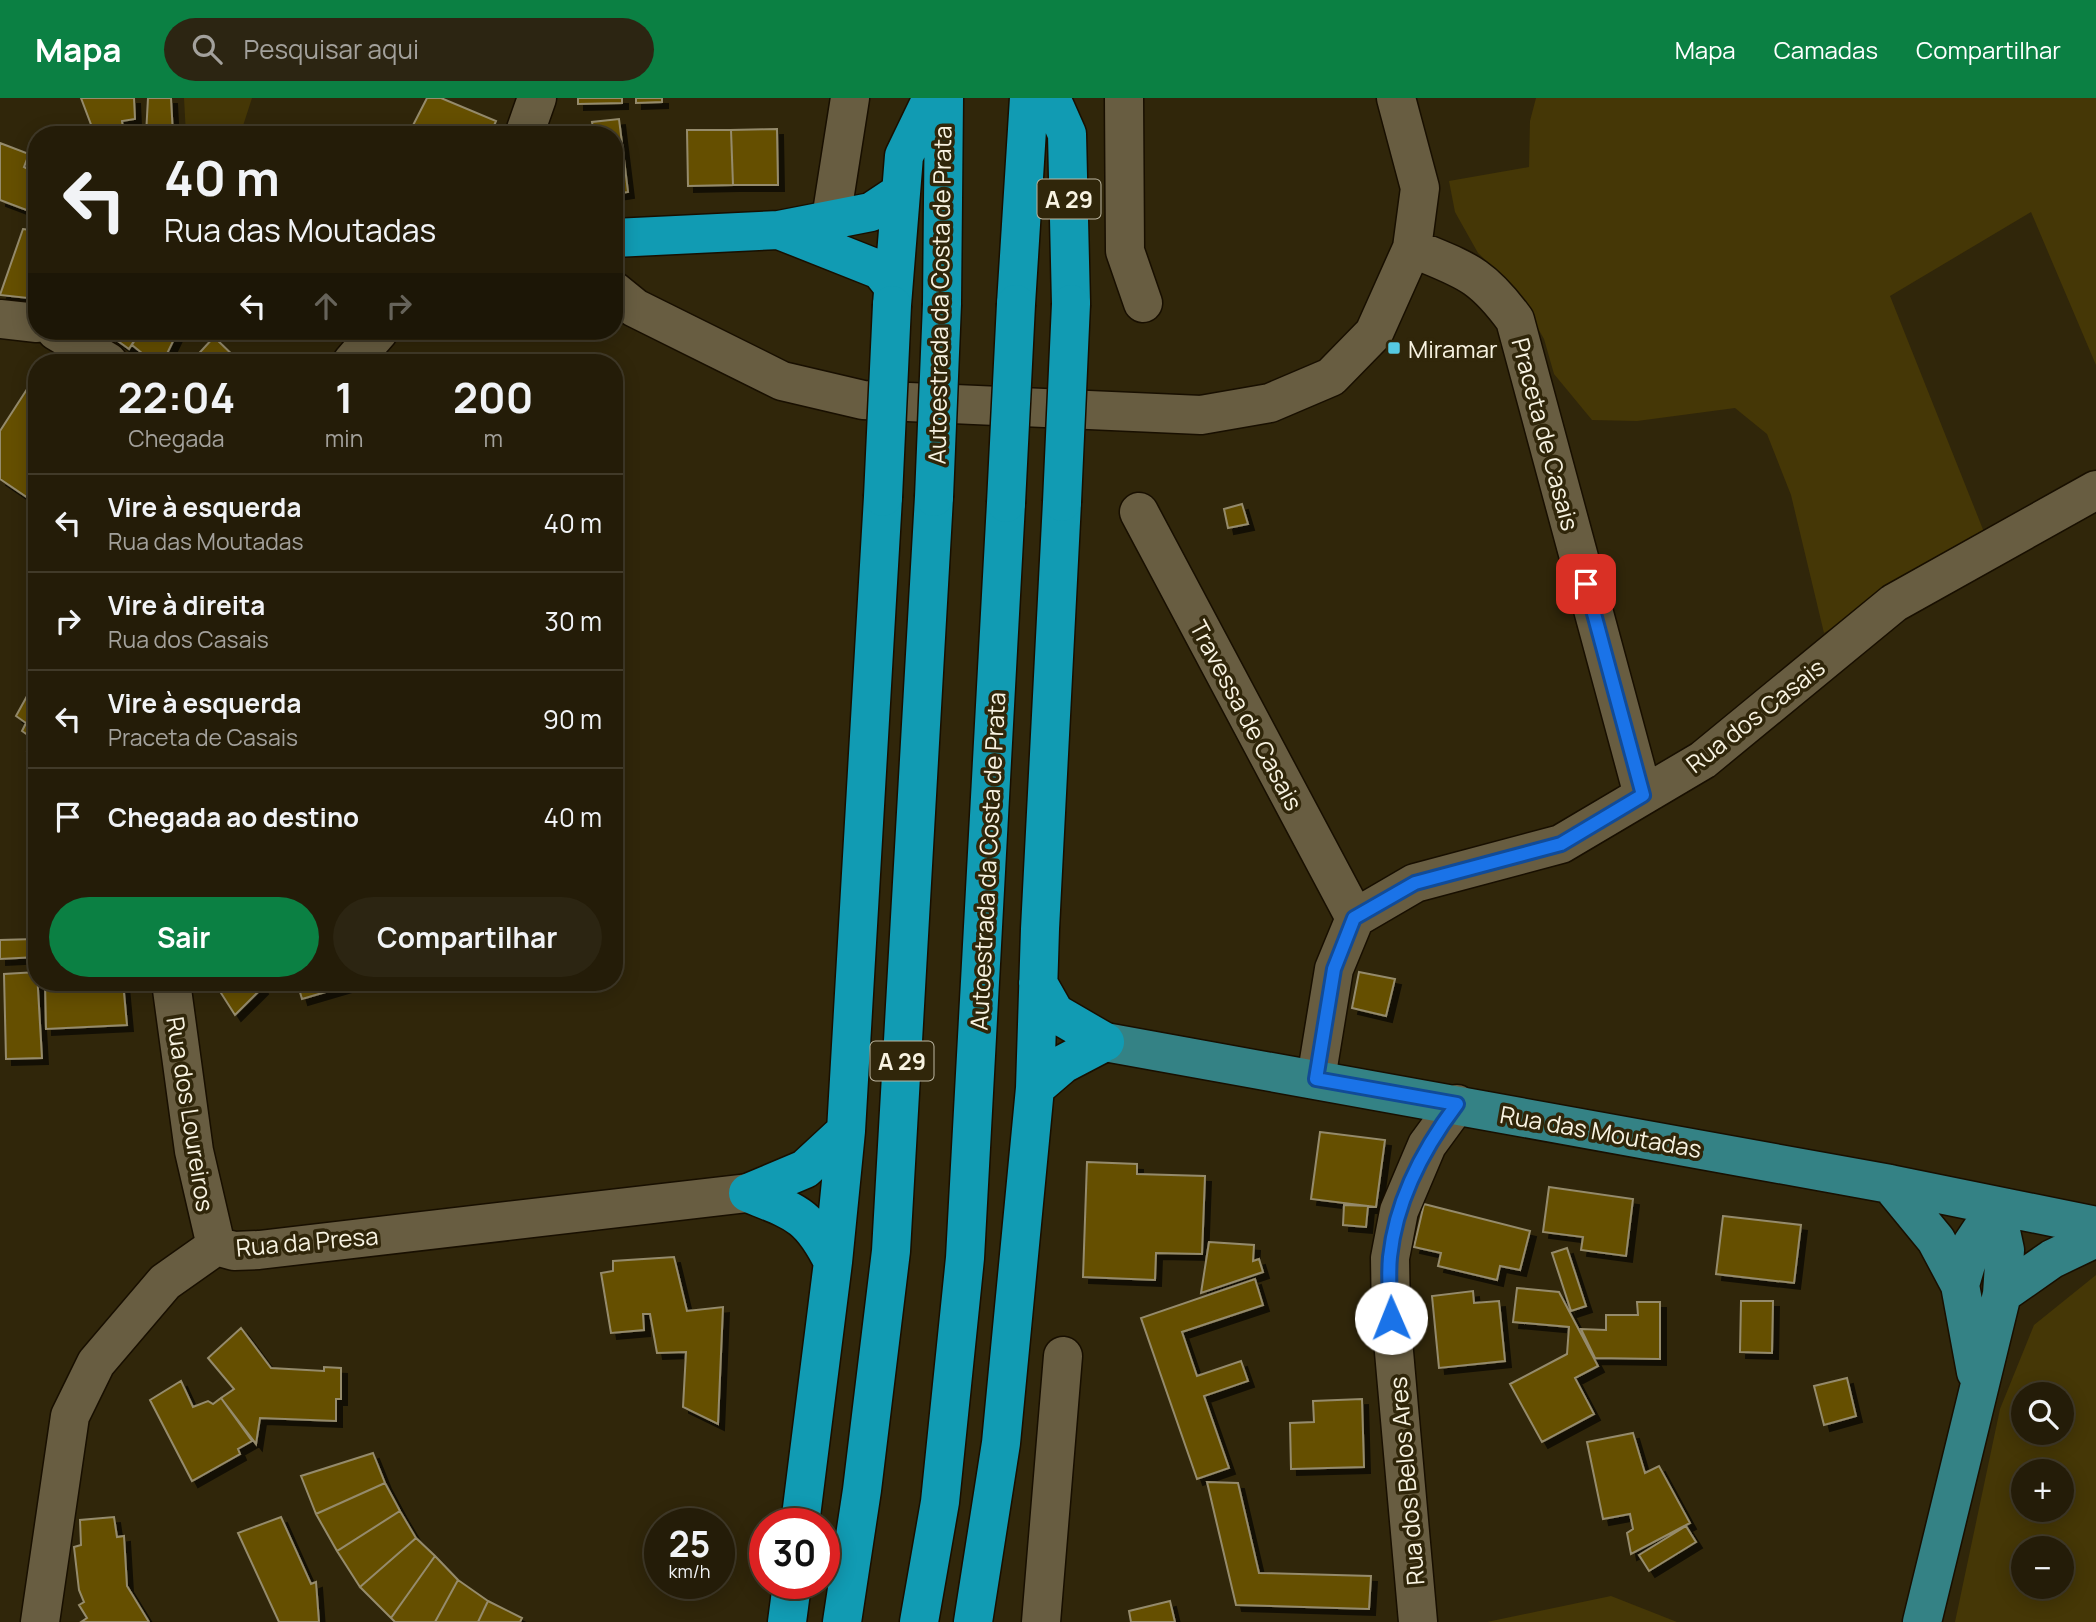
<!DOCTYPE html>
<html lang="pt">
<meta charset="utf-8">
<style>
:root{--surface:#241c08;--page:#2c2512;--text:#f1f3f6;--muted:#a3a19c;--line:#413a29;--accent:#0b8043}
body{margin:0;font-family:Manrope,sans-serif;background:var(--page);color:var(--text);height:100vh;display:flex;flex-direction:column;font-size:26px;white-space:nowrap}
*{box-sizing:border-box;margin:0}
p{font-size:23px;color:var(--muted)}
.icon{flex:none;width:38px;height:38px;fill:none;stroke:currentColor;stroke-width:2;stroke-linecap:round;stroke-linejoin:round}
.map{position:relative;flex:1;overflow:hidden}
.side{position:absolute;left:28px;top:256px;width:595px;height:637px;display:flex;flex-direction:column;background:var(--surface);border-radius:28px;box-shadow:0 4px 18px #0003,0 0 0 2px var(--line)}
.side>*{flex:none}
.guide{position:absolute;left:28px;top:28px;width:595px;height:214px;border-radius:28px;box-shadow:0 4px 18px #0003,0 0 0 2px var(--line);background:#241c08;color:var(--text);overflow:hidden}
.buttons{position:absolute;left:2011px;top:1284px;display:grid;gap:14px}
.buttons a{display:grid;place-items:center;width:63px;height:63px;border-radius:50%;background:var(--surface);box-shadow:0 4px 18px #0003,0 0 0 2px var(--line);font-size:35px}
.speed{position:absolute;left:644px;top:1410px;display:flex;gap:14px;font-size:35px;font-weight:700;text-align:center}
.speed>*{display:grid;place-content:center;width:91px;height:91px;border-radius:50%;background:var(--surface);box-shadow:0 4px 18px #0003,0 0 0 2px var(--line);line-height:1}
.speed small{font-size:18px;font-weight:400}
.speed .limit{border:10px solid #d22;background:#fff;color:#111}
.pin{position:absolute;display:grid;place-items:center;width:60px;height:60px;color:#fff;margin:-30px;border-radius:14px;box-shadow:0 4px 10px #0006}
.me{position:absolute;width:77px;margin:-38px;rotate:359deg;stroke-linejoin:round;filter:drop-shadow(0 0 5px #0008)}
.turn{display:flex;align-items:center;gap:24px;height:147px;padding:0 21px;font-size:32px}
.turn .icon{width:91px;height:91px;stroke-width:2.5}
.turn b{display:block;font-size:49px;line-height:60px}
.lanes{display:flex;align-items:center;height:66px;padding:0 21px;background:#0003;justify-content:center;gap:35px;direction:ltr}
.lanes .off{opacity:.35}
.eta{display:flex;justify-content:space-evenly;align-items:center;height:119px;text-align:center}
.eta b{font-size:42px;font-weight:700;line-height:49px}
.cta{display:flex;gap:14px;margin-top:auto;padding:14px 21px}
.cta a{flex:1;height:80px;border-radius:42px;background:var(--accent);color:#fff;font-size:28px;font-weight:700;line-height:80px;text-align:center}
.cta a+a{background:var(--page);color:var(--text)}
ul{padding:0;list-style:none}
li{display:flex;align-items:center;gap:21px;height:98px;padding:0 21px;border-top:2px solid var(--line)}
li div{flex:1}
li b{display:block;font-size:26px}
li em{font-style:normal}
header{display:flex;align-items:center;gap:42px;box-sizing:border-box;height:98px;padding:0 35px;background:var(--accent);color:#fff}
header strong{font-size:33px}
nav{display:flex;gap:38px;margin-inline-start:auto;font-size:24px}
.search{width:490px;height:63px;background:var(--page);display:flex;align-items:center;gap:18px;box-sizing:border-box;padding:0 24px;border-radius:38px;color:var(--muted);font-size:26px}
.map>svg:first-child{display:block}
</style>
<header>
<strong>Mapa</strong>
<div class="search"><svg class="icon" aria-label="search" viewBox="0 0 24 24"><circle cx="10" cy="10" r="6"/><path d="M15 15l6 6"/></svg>Pesquisar aqui</div>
<nav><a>Mapa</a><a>Camadas</a><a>Compartilhar</a></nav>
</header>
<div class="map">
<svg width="2096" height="1524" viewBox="0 0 2096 1524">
<defs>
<filter id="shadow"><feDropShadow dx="6" dy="6" stdDeviation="0" flood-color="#0009"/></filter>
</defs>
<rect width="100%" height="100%" fill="#30260a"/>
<!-- green -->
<path fill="#453706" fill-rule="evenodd" d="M184,0h68l-12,37h-54z
M1536,0h560v267l-65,-153 -141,84 96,241 -162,96 -33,-138 -24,-61 -32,-26 -98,13 -45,-1 -38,-46 -10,-35 -29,-51 -37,-35 -23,-41 -6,-31 80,-14 1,-46z
M2096,1177v347h-141l45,-213 34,-84zM2023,1297h39v38h-39zM2023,1374h39v38h-39zM2023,1451h39v38h-39z
M1611,1498l66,26h-190z"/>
<!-- building -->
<path fill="#654f00" stroke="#958b6c" stroke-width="2" filter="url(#shadow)" d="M81,0h53l1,21 -13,2 2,14h-29z
M148,0h23l2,37h-27z
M427,0h14l55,23 -6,14h-82z
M578,0h44v5l-44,1z
M636,0h26v4l-26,1z
M619,21l9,73 -14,2v-59h-28l8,-1 -2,-12z
M777,31l1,56h-45l-2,-55z
M687,32h44l2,55 -45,1z
M0,45l29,11 -5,13 13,7v17l-8,20 -29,-11z
M37,93v24l-8,-4z
M23,131l14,2v68l-37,-4z
M104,233h36l-11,18z
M140,233h38l-15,31h-10l-21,-17z
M214,239l26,25h-49z
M31,285l6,3v118l-37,-25v-48z
M1242,406l6,20 -20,4 -4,-19z
M37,580v80l-10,-7 5,-13 -10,-7 4,-8 -10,-7z
M35,841l2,18 -37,2v-19z
M37,874l5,86 -36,1 -2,-85z
M1359,874l36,7 -9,37 -34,-8z
M45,884h78l4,43 -81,4z
M214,884h44l4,6 -27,27z
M297,884h48l1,4 -44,13z
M1320,1034l65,8 -9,67 -65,-8z
M1087,1064l50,2v10l68,2 -3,78 -46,-1 -1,27 -72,-3z
M1549,1089l84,12 -7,57 -45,-6 2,-13 -40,-5z
M1424,1106l106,27 -10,39 -20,-4 -3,14 -59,-14 3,-13 -27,-6z
M1344,1107l24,1 -2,21 -23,-2z
M1723,1118l78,9 -7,58 -78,-9z
M1209,1144l45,3 -1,16 6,-2 4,13 -62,21z
M1567,1150l19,58 -15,5 -19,-58z
M674,1159l13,54 36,-4 -5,117 -35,-17 3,-55 -29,1 -7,-39h-7l1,16 -33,3 -10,-60 12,-2v-10z
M1255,1181l8,26 -81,27 15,44 44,-15 7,20 -44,15 25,72 -32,11 -56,-161z
M1517,1190l42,4 39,74 -23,12 19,36 -52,28 -32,-58 57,-30 2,-27 -56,-5z
M1473,1193l1,12 25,-2 6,60 -66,7 -7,-72z
M1741,1203h32l-1,52 -32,-1z
M1637,1204h23v57l-65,-1 -14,-29 25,1v-15h32z
M241,1230l30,40 53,3v-4l17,1v31h-5v22l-76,-3 -4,26 -35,-46 13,-9 -26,-31z
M1847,1280l9,38 -32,9 -10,-39z
M181,1283l12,26 15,-6 5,3 8,-6 31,43 -14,8 2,5 -48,27 -42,-81z
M1362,1301l2,68 -73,2 -1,-46 24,-1 -1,-21z
M1633,1335l12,40 14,-7 31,57 -59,31 -4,-21 6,-4 -3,-15 -27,5 -16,-77z
M373,1355l12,30 -69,31 -15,-38z
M1207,1384l31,1 21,90 112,3 -2,33 -133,-4z
M385,1385l15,28 -63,40 -21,-37z
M400,1413l16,27 -56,49 -23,-36z
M114,1419l3,20 7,-1 3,50 22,36h-68l6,-4 -8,-13 5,-3 -5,-12 -5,-43 7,-2 -1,-25z
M281,1419l30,67 5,-2 3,40h-40l-41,-89z
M1686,1428l10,16 -47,29 -10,-16z
M416,1440l19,18 -44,62 -31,-31z
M435,1458l23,24 -23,42h-40l-4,-4z
M458,1482l30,21 -10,21h-43z
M488,1503l34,17 -2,4h-42z
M1170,1503l5,21h-44l-2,-11z"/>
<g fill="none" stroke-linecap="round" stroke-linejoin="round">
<defs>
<path id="minor" d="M1124,0l1,153 18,52
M524,37l13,-37
M831,121l19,-121
M1412,150c52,22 68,24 103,72l128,475
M614,193l21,17 147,73 81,19 338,15 69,-12 61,-26 43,-44 38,-85 8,-60 -24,-90
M0,221l37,4
M56,233l52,31
M352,264l27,-31
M1139,414l216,406
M171,884l23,169 22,95
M1316,981l18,-110 21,-51 60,-35 146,-39 142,-84 191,-157 202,-113
M216,1148l18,5 25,-1 489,-57
M40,1524l30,-206 26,-53 69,-81 51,-36
M1041,1524l22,-266
M1418,1524l-27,-304 -1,-60 9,-47 28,-66 30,-41"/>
<path id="major" d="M1105,944l785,142 206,42
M1890,1086l46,56 24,45 16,87
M1960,1187l12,-41 24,-36
M2002,1196l50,-35 44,-21
M1922,1524l80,-328 3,-44 -9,-42"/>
<path id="highway" d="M1051,0l16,36 4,170
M779,132l101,40 12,15
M614,140l165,-8 92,-18 27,-18
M942,206l2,-206
M1016,206l13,-206
M892,207l12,-149 28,-58
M1038,885l17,30 50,29
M1035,990l28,-24 42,-22
M748,1095l57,-24 41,-38
M748,1095c47,19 61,21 85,69
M800,1426l33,-262 13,-131 37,-634
M787,1524l5,-38
M842,1524l20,-132 29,-239 43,-754
M919,1524l21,-120 25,-244 41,-755
M973,1524l28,-179 34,-355 5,-159 22,-427"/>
</defs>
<!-- minor casing -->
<use href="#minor" stroke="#180f00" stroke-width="41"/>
<!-- major casing -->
<use href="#major" stroke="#180f00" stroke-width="41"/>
<!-- highway casing -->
<use href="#highway" stroke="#180f00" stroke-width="41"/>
<!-- minor -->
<use href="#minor" stroke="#685d41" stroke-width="38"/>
<!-- major -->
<use href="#major" stroke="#348285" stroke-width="38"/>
<!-- highway -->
<use href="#highway" stroke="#119bb3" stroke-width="38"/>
<defs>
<path id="highway-bridge" d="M883,399l9,-192
M934,399l8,-193
M1062,404l9,-198
M1006,405l10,-199"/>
</defs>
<!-- highway-bridge casing -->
<use href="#highway-bridge" stroke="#180f00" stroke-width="41" stroke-linecap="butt"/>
<!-- highway-bridge -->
<use href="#highway-bridge" stroke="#119bb3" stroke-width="38"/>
</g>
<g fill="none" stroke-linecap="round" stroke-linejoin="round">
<defs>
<path id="route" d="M1391,1220c-1,-20 -3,-41 -1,-61 6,-57 33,-108 67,-153l-141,-25 18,-110 20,-51 61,-35 146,-39 82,-49 -57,-211"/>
</defs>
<!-- route casing -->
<use href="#route" stroke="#114b97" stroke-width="18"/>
<!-- route -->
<use href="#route" stroke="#1a73e8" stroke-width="12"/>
</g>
<!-- markers -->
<rect fill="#56c9e1" stroke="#30260a" stroke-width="2.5" x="1387" y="243" width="14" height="14" rx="3.5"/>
<g text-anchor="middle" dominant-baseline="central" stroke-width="7" stroke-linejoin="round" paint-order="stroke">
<!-- shield labels -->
<g fill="#30260a" stroke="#bcb6a1" stroke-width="2">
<rect x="1037.5" y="81.5" width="63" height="39" rx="5"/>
<rect x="870.5" y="943.5" width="63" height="39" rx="5"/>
</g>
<g font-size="23" font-weight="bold" fill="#f8f3e2">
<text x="1069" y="101">A 29</text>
<text x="902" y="963">A 29</text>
</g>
<!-- street labels -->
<g font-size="24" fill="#f8f3e2" stroke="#30260a">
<text transform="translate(939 197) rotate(-89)">Autoestrada da Costa de Prata</text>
<text transform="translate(1546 336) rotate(75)">Praceta de Casais</text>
<text transform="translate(1247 617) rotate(62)">Travessa de Casais</text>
<text transform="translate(1755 617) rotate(-38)">Rua dos Casais</text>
<text transform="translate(987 763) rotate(-87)">Autoestrada da Costa de Prata</text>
<text transform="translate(191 1016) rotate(81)">Rua dos Loureiros</text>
<text transform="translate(1601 1033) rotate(10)">Rua das Moutadas</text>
<text transform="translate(307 1143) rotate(-5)">Rua da Presa</text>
<text transform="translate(1406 1383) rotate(-95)">Rua dos Belos Ares</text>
</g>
<!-- poi labels -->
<g font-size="24" fill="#f8f3e2" stroke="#30260a" text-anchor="start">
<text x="1408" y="250">Miramar</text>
</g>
</g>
</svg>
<div class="buttons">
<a><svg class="icon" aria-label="search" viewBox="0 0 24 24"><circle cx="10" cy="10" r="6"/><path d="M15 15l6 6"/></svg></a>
<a>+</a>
<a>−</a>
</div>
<div class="speed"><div>25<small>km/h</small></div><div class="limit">30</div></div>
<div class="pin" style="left:1586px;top:486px;background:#d93025"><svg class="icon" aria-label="arrive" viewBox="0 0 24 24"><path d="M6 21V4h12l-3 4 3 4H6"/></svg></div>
<svg class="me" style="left:1391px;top:1220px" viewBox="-20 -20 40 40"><circle r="19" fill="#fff"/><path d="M0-13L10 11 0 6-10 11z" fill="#1a73e8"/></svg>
<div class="guide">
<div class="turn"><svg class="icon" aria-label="left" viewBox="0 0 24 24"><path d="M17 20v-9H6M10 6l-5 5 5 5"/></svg><div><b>40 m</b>Rua das Moutadas</div></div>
<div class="lanes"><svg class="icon" aria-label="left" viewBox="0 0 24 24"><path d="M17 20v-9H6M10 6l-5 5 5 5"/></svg><svg class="icon off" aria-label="ahead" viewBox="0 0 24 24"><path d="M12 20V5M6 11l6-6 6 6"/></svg><svg class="icon off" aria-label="right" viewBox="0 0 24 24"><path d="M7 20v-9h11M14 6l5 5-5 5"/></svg></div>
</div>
<section class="side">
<div class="eta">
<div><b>22:04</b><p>Chegada</p></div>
<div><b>1</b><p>min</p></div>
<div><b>200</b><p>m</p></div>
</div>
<ul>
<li><svg class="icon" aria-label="left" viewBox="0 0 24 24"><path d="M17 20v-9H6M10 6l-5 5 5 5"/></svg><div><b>Vire à esquerda</b><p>Rua das Moutadas</p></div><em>40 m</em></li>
<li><svg class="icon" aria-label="right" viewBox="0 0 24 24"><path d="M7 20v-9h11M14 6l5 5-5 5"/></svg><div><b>Vire à direita</b><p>Rua dos Casais</p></div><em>30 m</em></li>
<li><svg class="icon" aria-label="left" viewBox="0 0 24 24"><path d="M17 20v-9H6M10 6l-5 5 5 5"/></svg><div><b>Vire à esquerda</b><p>Praceta de Casais</p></div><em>90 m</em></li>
<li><svg class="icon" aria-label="arrive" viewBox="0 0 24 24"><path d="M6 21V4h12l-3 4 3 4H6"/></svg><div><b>Chegada ao destino</b></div><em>40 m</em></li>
</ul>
<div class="cta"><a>Sair</a><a>Compartilhar</a></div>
</section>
</div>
